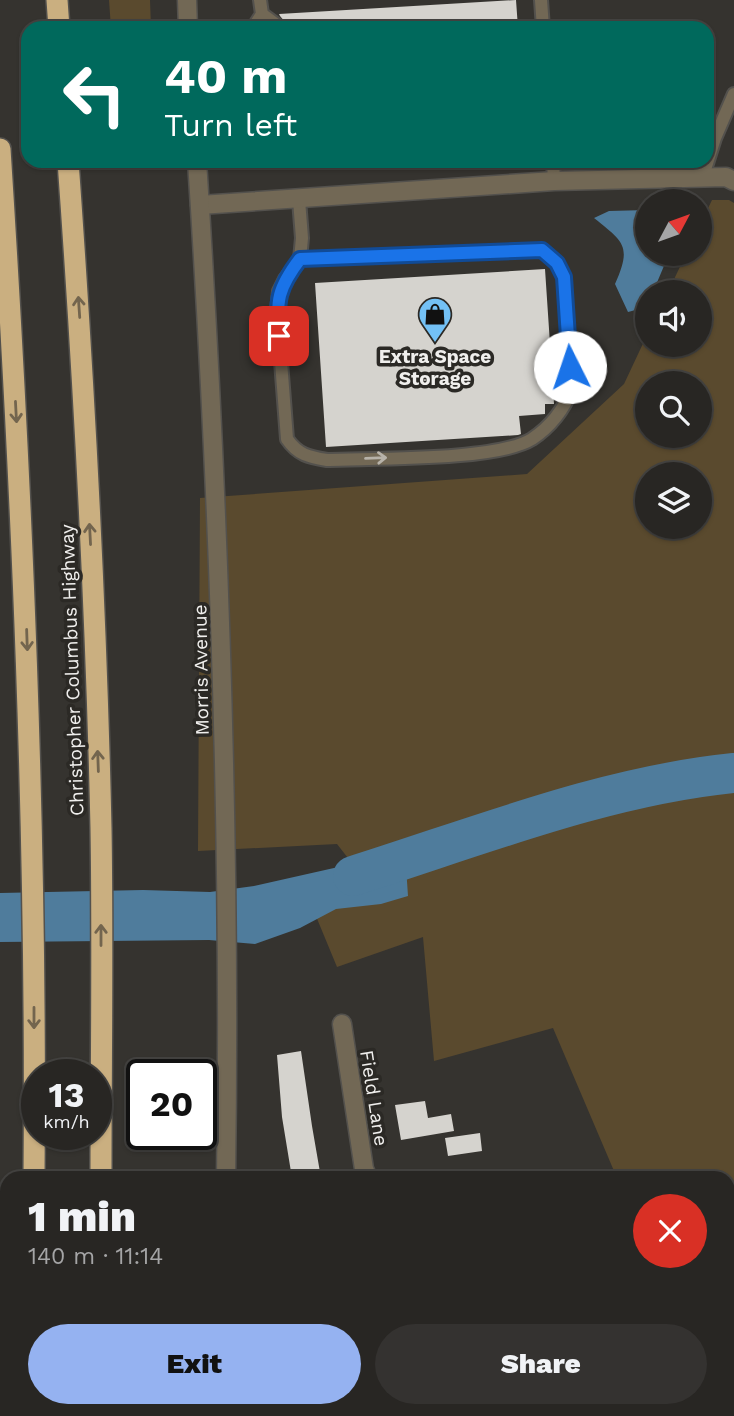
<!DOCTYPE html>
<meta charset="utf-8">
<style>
:root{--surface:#282623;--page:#343230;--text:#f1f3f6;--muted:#a5a5a6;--line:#444341;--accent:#95b2f1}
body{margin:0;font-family:"Work Sans",sans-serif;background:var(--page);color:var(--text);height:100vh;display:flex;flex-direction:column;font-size:26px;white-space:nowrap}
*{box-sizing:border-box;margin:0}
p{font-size:23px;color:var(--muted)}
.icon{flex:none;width:38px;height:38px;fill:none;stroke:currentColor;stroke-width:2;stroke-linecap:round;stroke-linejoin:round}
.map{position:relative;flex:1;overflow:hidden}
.side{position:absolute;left:0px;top:1171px;width:735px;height:247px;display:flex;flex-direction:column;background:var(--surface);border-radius:21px 21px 0 0;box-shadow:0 2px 5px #0004,0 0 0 2px var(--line)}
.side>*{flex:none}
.top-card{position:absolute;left:21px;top:21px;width:693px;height:147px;border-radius:21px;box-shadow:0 2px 5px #0004,0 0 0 2px var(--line);background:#00695c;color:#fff;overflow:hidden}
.needle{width:46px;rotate:49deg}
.buttons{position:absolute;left:635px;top:189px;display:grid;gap:14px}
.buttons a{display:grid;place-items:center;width:77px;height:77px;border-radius:50%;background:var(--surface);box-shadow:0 2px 5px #0004,0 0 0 2px var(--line);font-size:35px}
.speed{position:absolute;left:21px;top:1059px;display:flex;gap:14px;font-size:35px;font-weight:700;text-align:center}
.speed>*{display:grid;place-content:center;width:91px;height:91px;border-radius:50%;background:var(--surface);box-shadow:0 2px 5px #0004,0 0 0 2px var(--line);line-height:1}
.speed small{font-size:18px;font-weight:400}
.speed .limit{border:4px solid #111;border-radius:10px;background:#fff;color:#111}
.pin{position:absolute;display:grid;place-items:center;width:60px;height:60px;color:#fff;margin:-30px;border-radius:14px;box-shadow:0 4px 10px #0006}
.me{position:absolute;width:77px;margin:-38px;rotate:356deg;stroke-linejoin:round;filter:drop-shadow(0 0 5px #0008)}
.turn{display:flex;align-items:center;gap:24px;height:147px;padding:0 28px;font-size:32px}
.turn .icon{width:91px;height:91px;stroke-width:2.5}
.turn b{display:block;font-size:49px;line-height:60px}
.round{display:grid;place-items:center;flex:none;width:74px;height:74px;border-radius:37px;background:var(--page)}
.summary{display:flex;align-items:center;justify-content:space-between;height:119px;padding:0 28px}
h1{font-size:42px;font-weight:800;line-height:52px}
.cta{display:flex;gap:14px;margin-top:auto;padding:14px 28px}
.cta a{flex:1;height:80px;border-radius:42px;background:var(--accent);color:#111;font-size:28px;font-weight:800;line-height:80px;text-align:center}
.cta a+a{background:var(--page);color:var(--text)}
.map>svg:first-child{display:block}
</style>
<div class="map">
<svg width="734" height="1416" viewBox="0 0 734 1416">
<rect width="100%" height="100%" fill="#35332f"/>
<!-- green -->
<path fill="#5a4a2e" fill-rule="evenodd" d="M109,0h41l1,28h-40z
M712,200h17l5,3v1173l-6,-3v-195h-111l-64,-150 -119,33 -11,-124 -86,30 -24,-58 56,-24 -32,-41 -139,7 2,-353 327,-24 97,-90 23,-49 1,10h52v-53h-32l18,-38h14v-29zM648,383h52v53h-52zM648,474h52v53h-52z"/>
<!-- water -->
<path fill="#4f7c9c" d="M647,210l1,44h21l-16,38h-5l-1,15 -19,5 -13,-28c17,-38 9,-42 -21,-66l15,-7z
M405,852l3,44 -27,8 -45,5 -36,19 -45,16 -46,-4 -209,2v-49l143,-3 67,2 44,-6z"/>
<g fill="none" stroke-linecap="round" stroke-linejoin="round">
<!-- river -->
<path stroke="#4f7c9c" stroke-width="40" d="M353,876c124,-39 251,-90 381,-103"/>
</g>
<!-- building -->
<path fill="#d5d3ce" d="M516,0l2,28h-228l-10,-12 -1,-2z
M545,269l9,135h-9v10l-26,2 2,18 -3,1 -192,12 -11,-164z
M301,1051l11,75 9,52h-29l-10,-61 -5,-62z
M425,1101l3,17 23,-4 3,17 -53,9 -6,-35z
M480,1133l2,18 -34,5 -3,-18z"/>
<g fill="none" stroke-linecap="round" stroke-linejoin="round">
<defs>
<path id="service" d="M541,0l2,28
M262,14l19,14
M253,28l9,-14 -2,-14
M553,161l1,20
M702,179l13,-41 19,-44
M299,200l3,38 -2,21 -15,20 -6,12 -2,19 10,129c11,16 22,18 40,21 46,-2 170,1 205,-21 18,-12 32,-30 40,-50l-8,-112 -7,-14 -15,-13 -242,9"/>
<path id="minor" d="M200,205l354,-24 172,-4 8,4
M342,1024l22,145 4,9
M442,1410l1,6"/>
<path id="tertiary" d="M187,0l1,28
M197,161c22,339 34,677 29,1017
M221,1416l1,-6"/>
<path id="motorway" d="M57,0l2,28
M0,149c22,342 37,685 34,1029
M68,161c16,222 28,444 33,667 2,116 0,233 0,350
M29,1416v-6
M97,1416v-6"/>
</defs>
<!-- service casing -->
<use href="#service" stroke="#53514d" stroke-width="16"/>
<!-- minor casing -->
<use href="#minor" stroke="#53514d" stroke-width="21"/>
<!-- tertiary casing -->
<use href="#tertiary" stroke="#53514d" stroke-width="21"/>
<!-- motorway casing -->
<use href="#motorway" stroke="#53514d" stroke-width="24"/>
<!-- service -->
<use href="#service" stroke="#726855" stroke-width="12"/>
<!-- minor -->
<use href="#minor" stroke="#726855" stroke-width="18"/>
<!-- tertiary -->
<use href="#tertiary" stroke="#726855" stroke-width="18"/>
<!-- motorway -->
<use href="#motorway" stroke="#caaf80" stroke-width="21"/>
</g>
<!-- one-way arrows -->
<defs><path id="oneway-shaft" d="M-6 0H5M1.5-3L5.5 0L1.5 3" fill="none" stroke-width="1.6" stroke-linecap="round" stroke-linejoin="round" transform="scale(1.75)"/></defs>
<g stroke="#73654e">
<use href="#oneway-shaft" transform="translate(79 307) rotate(-94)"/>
<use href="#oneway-shaft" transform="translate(16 412) rotate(87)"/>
<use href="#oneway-shaft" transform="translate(90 534) rotate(-93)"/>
<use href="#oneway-shaft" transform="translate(27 640) rotate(88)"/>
<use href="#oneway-shaft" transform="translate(98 761) rotate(-92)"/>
<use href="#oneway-shaft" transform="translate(101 935) rotate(-90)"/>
<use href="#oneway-shaft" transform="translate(34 1018) rotate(90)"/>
</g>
<use stroke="#b7b2a9" href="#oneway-shaft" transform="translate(376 458) rotate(-2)"/>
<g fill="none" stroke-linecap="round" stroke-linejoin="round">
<defs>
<path id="route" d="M279,336c-3,-36 -1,-48 21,-77l242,-9 15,13 7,14 6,90"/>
</defs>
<!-- route casing -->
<use href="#route" stroke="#114b97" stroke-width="18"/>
<!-- route -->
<use href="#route" stroke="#1a73e8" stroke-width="12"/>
</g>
<!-- icons -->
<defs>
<symbol id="shop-pin" viewBox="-11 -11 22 30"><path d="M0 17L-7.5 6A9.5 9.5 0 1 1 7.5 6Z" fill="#73c1f6" stroke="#2b2925"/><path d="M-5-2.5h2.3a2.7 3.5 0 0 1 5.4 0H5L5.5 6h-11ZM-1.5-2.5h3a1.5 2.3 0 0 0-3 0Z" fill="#111"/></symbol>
</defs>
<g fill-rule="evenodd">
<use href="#shop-pin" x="416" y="295" width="38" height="52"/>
</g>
<g text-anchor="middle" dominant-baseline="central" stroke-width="7" stroke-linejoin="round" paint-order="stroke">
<!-- poi labels -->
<g font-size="19" font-weight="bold" fill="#f0efed" stroke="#2b2925">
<text x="435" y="356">Extra Space<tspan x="435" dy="22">Storage</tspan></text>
</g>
<!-- street labels -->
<g font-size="19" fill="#f0efed" stroke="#2b2925">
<text transform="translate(72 670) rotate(-92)">Christopher Columbus Highway</text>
<text transform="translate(201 670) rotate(-91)">Morris Avenue</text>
<text transform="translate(374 1098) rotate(81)">Field Lane</text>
</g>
</g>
</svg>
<div class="buttons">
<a><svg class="needle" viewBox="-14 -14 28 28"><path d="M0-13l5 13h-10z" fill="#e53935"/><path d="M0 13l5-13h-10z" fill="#a5a5a6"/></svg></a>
<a><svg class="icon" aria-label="sound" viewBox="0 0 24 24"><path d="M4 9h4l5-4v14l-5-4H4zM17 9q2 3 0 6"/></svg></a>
<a><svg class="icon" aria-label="search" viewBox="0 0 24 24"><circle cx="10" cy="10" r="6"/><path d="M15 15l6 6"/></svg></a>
<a><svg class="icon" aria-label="layers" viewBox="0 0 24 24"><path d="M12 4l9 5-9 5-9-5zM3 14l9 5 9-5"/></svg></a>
</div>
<div class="speed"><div>13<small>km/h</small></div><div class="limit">20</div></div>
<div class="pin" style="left:279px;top:336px;background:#d93025"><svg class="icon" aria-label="arrive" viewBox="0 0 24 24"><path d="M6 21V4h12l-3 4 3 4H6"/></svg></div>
<svg class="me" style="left:570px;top:367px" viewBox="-20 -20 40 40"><circle r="19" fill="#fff"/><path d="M0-13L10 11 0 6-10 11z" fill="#1a73e8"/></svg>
<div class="top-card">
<div class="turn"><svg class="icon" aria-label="left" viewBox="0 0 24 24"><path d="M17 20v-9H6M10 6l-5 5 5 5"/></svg><div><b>40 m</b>Turn left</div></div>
</div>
<section class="side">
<div class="summary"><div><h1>1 min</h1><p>140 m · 11:14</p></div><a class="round" style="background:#d93025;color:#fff"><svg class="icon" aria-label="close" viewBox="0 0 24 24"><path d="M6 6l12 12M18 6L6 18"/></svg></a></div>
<div class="cta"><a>Exit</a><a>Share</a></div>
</section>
</div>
